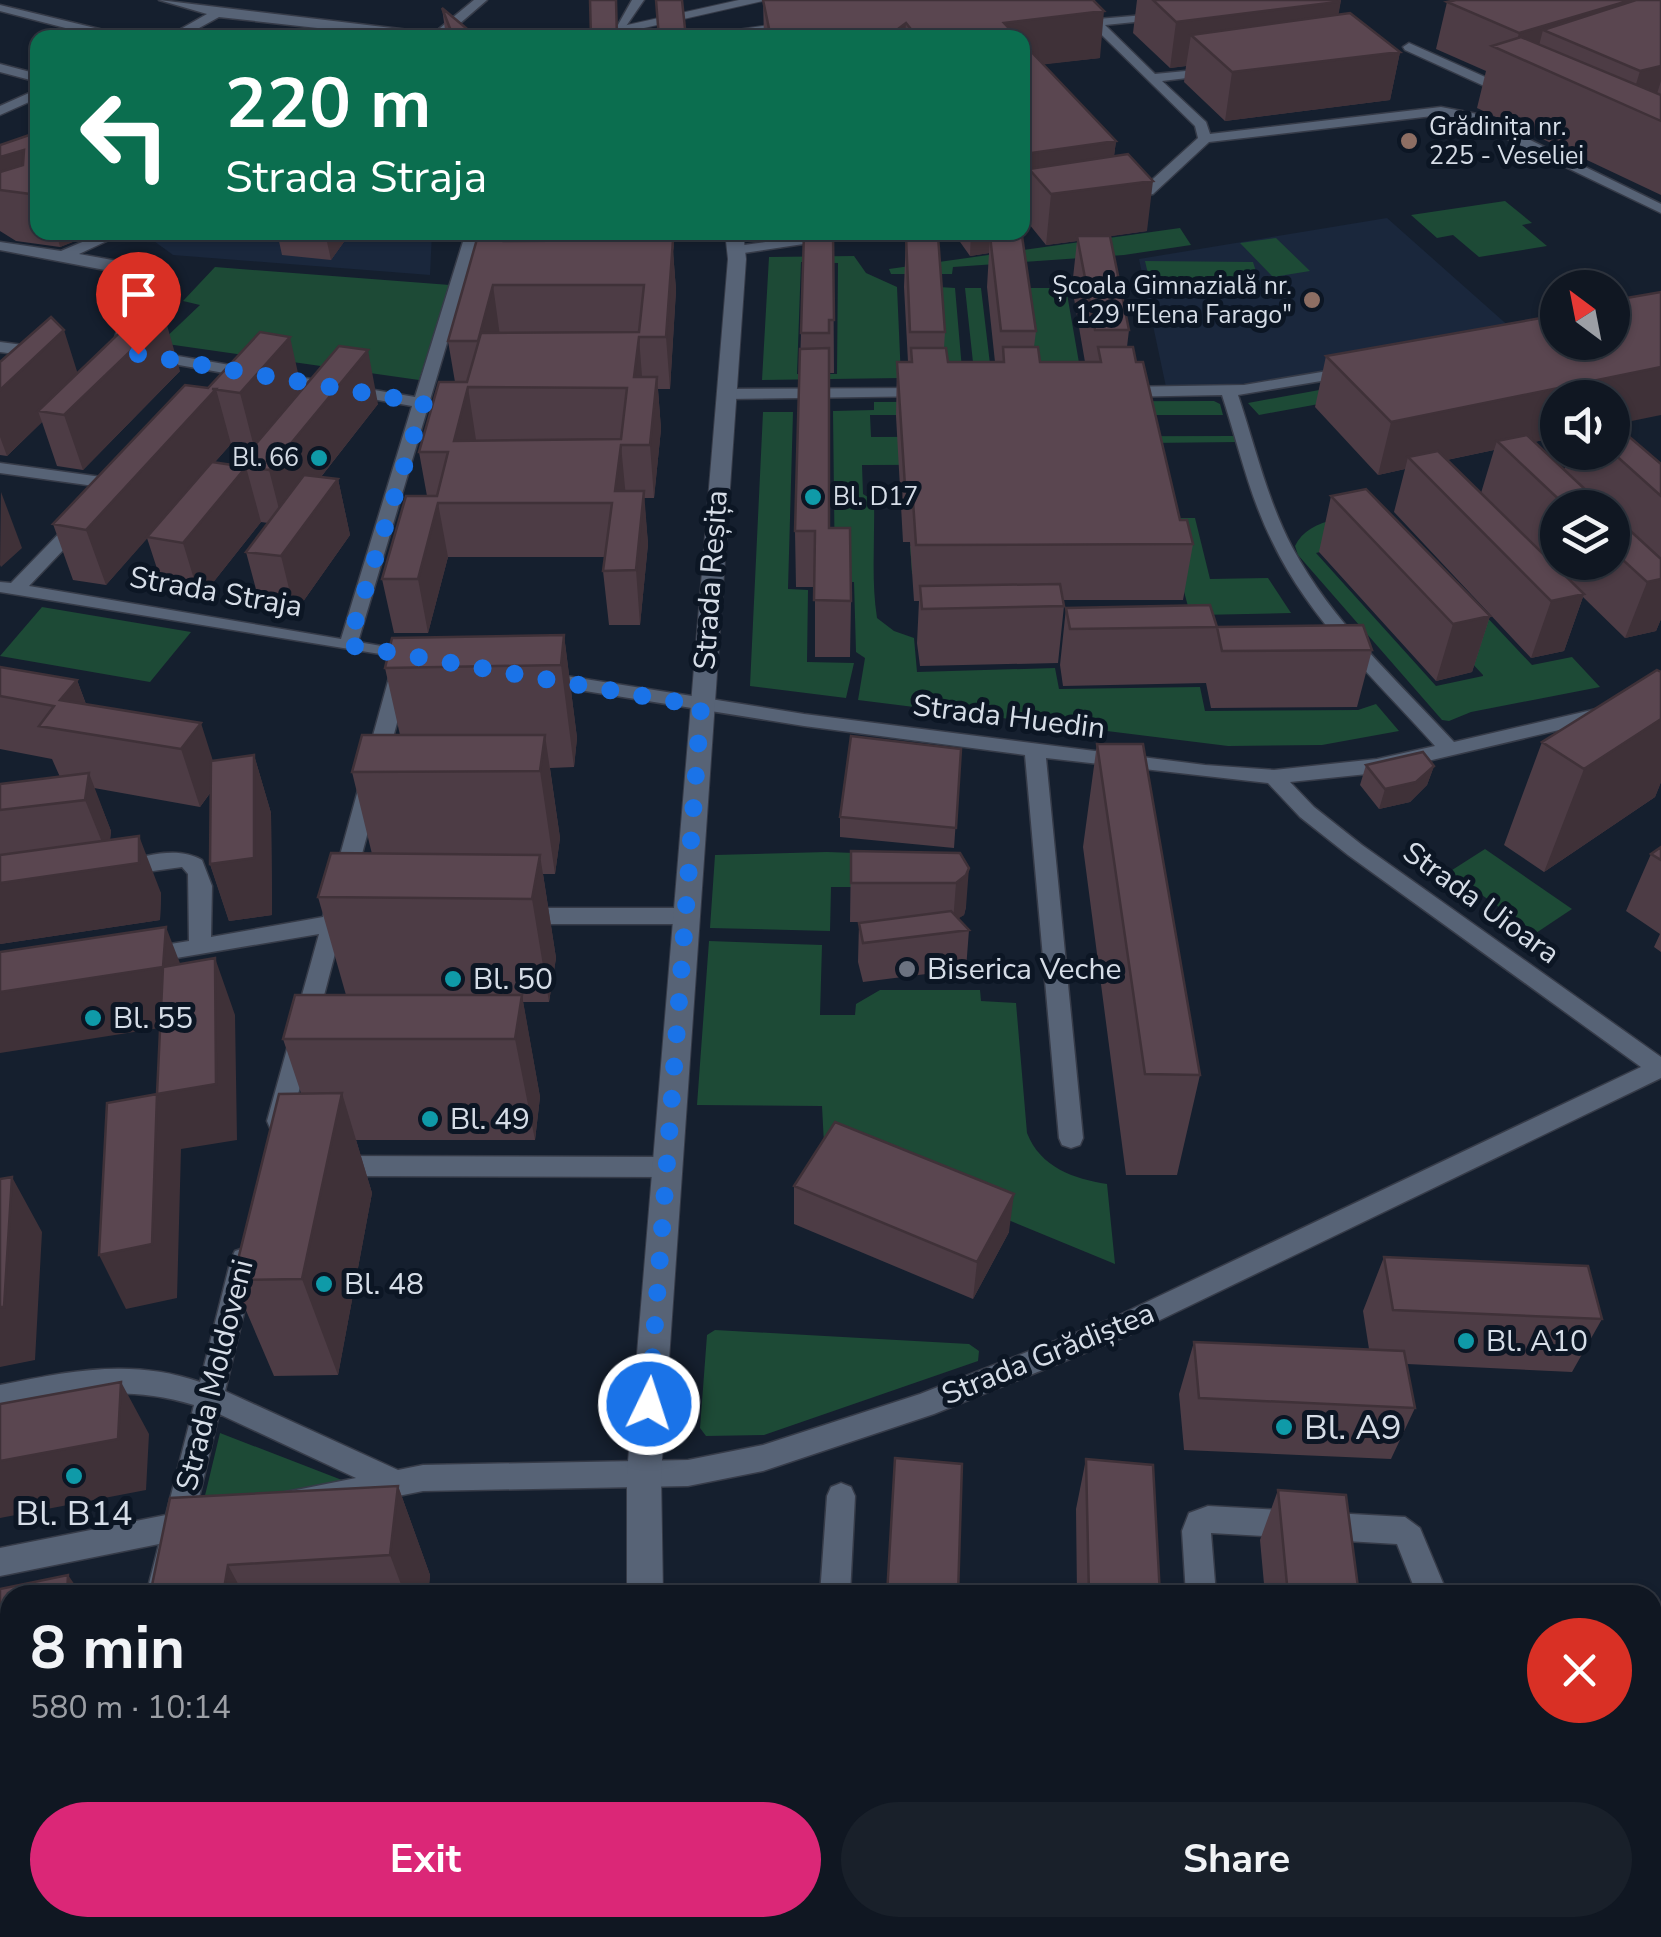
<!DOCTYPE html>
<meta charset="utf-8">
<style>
:root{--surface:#101722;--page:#19202a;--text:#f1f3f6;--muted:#9c9fa5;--line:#303640;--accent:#db2777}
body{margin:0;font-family:"Nunito Sans",sans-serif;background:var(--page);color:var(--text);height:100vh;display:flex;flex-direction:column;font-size:38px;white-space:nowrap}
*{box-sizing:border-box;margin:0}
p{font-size:32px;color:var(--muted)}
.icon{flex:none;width:55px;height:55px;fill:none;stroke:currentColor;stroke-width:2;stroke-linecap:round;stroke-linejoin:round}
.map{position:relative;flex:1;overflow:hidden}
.side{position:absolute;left:0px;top:1585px;width:1662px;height:352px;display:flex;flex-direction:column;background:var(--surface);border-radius:30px 30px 0 0;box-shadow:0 2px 8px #0004,0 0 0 2px var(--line)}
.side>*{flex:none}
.banner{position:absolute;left:30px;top:30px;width:1000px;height:210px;border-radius:20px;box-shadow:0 2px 8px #0004,0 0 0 2px var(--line);background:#0b6e4f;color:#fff;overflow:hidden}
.needle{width:65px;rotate:328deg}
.fabs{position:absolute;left:1540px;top:270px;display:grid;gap:20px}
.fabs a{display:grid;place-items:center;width:90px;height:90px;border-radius:50%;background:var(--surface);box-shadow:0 2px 8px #0004,0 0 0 2px var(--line);font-size:50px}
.pin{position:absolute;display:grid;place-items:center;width:85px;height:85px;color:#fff;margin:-102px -42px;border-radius:50% 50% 50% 0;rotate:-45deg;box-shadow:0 0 10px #0007}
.pin .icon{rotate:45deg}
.me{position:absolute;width:110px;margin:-55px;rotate:4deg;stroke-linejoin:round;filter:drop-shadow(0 0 8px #0008)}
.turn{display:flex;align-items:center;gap:35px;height:210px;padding:0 30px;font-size:45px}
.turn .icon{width:130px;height:130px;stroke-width:2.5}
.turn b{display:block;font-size:70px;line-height:85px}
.round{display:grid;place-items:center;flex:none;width:105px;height:105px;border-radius:52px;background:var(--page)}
.headline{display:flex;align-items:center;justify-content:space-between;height:170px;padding:0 30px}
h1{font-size:60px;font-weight:700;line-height:75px}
.cta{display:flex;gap:20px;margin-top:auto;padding:20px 30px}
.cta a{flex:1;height:115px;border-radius:60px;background:var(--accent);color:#fff;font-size:40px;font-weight:700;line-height:115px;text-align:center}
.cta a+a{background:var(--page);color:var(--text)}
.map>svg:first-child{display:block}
</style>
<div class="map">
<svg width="1661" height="1937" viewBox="0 0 1661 1937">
<rect width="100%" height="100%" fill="#151f2e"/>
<!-- built -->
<path fill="#1a273c" d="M1387,218l134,119 -256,46 -99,4 -27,-128z
M143,233h289l-2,42 -257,-20z"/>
<!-- green -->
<path fill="#1d4a36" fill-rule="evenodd" d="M1505,201l27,22 -10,2 25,21 -68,11 -26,-22 -16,3 -26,-23z
M1180,228l11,17 -67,10 -171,12 -1,7h-61l-2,-5z
M1276,238l34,33 -37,6 -33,-34z
M854,256l12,17 31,14 4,91 -139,2 7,-123zM801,262l37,1 -1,111h-40z
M1145,261l108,1 8,25h-110z
M215,267l235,18 -31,95 -259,-37 40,-38 -17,-4z
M939,287l16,1 8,93h-17z
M965,288h16l11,93h-17z
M1021,288h45l16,92 -48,1z
M1549,348l13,11 -303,56 -11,-12z
M1214,401l6,3 3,11h-353l1,22 366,-1 1,6 -90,1 5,21 -291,1 1,29 11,7c1,39 -3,79 3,117l17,13 20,7 3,34 138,-4 4,21 141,-2 5,24 153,-1 18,-6 23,27 -77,14 -94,1 -370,-46 7,-42 -9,-6 -2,-70h-19l-2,-171 41,-1v-8z
M763,412h30l-5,177 20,1 -1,72 47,1 -8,35 -96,-12z
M1387,511l145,154 40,-8 28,30 -129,25 -22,9 -7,-1 -144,-165 -3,-9c14,-30 63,-30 92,-35zM1359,542l124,133v1l-47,10 -120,-133z
M1163,518h32l15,61 58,-1 23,35 -93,2 -9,-5 -10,-37 -267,1 -2,-28z
M42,607l149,25 -41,50 -150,-26z
M1485,849l87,60 -36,24 -87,-61z
M827,852l55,2 -20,33h-31l-1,44 -120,-3 5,-73z
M709,941l113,4 -2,70h35l1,-11 24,-14h100l1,11 35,2 11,130c13,34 47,46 80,51l8,80 -291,-120 -2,-38 -125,-1z
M715,1330l254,14 10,7 -1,10 -214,74 -58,1 -6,-8 7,-93z
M220,1433l127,49 -145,26z"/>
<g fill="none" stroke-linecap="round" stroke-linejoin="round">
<defs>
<path id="minor" d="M159,0l275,33 40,-33h13l-44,38h-35l-189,-21 -38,21h-16l42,-24z
M632,0h12l-22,32h-8z
M1066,0h13l19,19 70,-6v4l-4,2 -59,6 50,49 61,-6 2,3 -6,4 -50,6 44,41 4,12 231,-27 36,7 184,90v9l-193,-93 -27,-5 -232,27 -56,52 -33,6v-6l23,-6 55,-50 -3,-12z
M0,5l124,30 2,3h-22l-104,-27z
M1409,43l103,46 2,3 -10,3 -99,-45 -2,-3z
M0,64l38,10v8l-38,-10z
M38,89v9l-38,17v-9z
M106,232h20l-47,22 39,7 22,10 4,16 -14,53 13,10 272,47 51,-165h14l-122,410 65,11v8l-423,-69v-10l11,1 62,-64 6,-1 9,5 -3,4 -56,59 312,53 71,-233 -279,-49 -19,-16 16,-54 -4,-13 -126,-24v-8l61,9z
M839,232h44l-146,22 -7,-4 7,-4z
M0,342l31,4 8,5 -8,5 -31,-4z
M1351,367l8,5 -2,3 -119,20c17,51 29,104 54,152 40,75 105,133 162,195l207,-48v12l-284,67 -87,9 24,25 48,38 299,212v21l-532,257 -195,79 -171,57 -75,15 -265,5 -233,47 -14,57h-30l13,-51 -159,32v-28l166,-33 28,-110c-71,-21 -123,-10 -194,4v-24c69,-14 132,-27 200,-3l31,-123 4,-8 9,-3 9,3 4,8 -32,132 173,79 25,-5 265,-5 75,-15 157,-51 191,-75 530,-252 -293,-212 -48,-38 -32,-34 -222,-25 37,380 -3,7 -9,3 -9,-3 -3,-7 -34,-383 -221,-29 -263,-42 -10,-6 10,-6 263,42 401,51 69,5 103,-11 58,-13c-57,-64 -126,-126 -163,-205 -23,-46 -34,-97 -50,-146l-103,2 -8,-5 8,-5 125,-2zM219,1414l137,64 -160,32z
M927,388l6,2v6l-207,3 -8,-5 8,-5z
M0,463l116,16 9,5 -9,5 -116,-16z
M400,668l10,6 -64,240 6,6 -10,7 -51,194 -3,7h-18l-3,-7 52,-187 -172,29 -8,-2 -3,-6 3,-6 50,-8 -1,-67 -6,-7 -51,7 -11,-7 3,-5c25,-7 56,-16 79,-2l10,26 -1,51 112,-20 67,-243z
M523,908h162l11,8 -11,8h-162l-11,-8z
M336,1156l331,1 9,3 3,7 -3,7 -9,3 -331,-1 -9,-3 -3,-7 3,-7z
M841,1483l10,4 4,9 -5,99h-30l7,-99 4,-9z
M1208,1506l197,11 15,11 28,67h-31l-20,-51 -186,-11 5,62h-30l-4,-64 7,-18z
M63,1928h34l-3,9h-34z
M782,1928h34l-2,9h-34z
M1211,1928h33l2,9h-34z"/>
<path id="tertiary" d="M739,0h28l-167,38h-31z
M798,21l7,4 -2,3 -76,10h-49z
M725,232h18l3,27 -85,1215 2,121h-36v-121l101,-1215z
M692,1928h40l3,9h-40z"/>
</defs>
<!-- minor casing -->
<use href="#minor" stroke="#363b48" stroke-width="3"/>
<!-- tertiary casing -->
<use href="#tertiary" stroke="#363b48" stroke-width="2"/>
<!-- minor -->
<use href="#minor" fill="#576376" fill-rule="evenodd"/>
<!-- tertiary -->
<use href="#tertiary" fill="#576376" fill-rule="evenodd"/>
</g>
<!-- wall -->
<path fill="#4d3c45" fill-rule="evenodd" d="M763,0h330l7,58 -57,6 73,77 -2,15 33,75 -37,5 19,94 -2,17 9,15 44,158 13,24 -10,56h-120l1,6 -6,57 -138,3 -3,-23 2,-42h-5l-4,-59h-7l-7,-126 1,-54h11l-4,-75 2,-51 39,96 -1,16 4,14h47l-8,-75 2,-34 -19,3 -17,-24h45v4l38,95 -2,16 6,15h45l-13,-75 5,-46 -31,4 -21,-26 1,-15 -4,-166h-258z
M1137,0h204l-3,14 62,38 -10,48 -165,21 -41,-39 2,-16 -16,2 -37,-35z
M1661,0v195l-184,-87 9,-37 -50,-22 11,-47z
M442,8l36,30 -32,-1z
M38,132v100h60l-38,15 -44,-6 -16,-10v-86z
M277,232h74l-20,28 -49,-5z
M479,232h196l-2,19 3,39 -6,99h-12l3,40 -7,69h-10l4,46 -8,81h-31l-6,-54 2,-14h-157l-20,76h-34l-12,-54 45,-83 -8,-44 36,-70 -7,-41z
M833,232l1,141h-5v155l22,73 -1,56h-35v-70h-19l-1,-56 6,-198z
M1661,292l-45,133 45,39v155l-5,12 -31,7 -42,-41 -19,54 -33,7 -137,-146 11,-43 -27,6 -63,-68 11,-51 286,-51 3,-5zM1558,398l54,54h-42l-6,18 -30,-28 24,-5zM1494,450l-13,43 -34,-33zM1558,508h54v54h-54z
M0,362l78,11 102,-2 -97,99 -26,-4 -15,-44 -35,34 -7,-1z
M208,388l94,1 76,15 -57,73 17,2 12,56 -55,78 -34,-5 -15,-56 22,-29 -7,-1 -61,77 -35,-6 -18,-55 -41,47 -33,-5 -20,-56zM231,444l22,3 -16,19 -23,-3z
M1331,496l159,120 -18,56 -36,9 -117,-129z
M1066,608l151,19 155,23 -15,57 -146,1 -5,-25 -143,3 -3,-21z
M564,635l13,103 -3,29 -24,1 10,70 -5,36h-12l13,84 -7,44h-26l17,95 -5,43h-179l16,53 -34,182 -64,1 -41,-96 68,-187 -18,-54 63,-44 -28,-98 54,-43 -20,-82 48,-37 -15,-67z
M0,667l77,13 9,24 126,57 42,-6 17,58 1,102 -43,6 -19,-57 1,-72 -11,15 -106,-19 17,43 -1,9 51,53 -1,27 -160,24v-160l60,-7 -8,-18 -52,-10z
M1661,672v110l-6,15 -111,75 -40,-27 38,-103z
M1097,744l103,331 -23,100h-51l-43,-328z
M961,749l-7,99 -114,-11v-20z
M1366,765l68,1 -7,19 -17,17 -31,7 -19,-24z
M1661,847v105l-7,-5 6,-13 -34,-23 25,-57z
M851,851l109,2 6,54 -2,8 -6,3 11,12 -3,39 -103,13 -5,-20 1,-39 5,-1h-14z
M794,1186l215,46 -36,67 -179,-75z
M1384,1257l218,62 -30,53 -165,-8 8,44 -24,51 -207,-9 -5,-56 15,-52 175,7 -6,-38z
M1086,1459l74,136h-83l-1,-86z
M398,1486l32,89 -2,20h-278z
M1278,1490l81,105h-94l-5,-55z
M870,1928h77l-1,9h-77z
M1083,1928h90l-4,9h-85z
M1295,1928h105l1,9h-105z"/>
<!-- shaded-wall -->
<path fill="#3f3138" d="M1302,0h39l-3,18 -147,17 -5,31 -16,2 6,-46z
M1631,0l8,40 -96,-10 -9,35 -21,-10 6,-22z
M1104,11l-4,47 -78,9v-29h-19l1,-15z
M906,23l-1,15h-19z
M1400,52l-10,48 -165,21 7,-49z
M1661,66v15l-11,35 -21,-9 11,-36z
M1116,141l-6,45 43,-5 -6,50 -69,10 -1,-5v5l-31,4 5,-51 -22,-25 -3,35h-4v-44l3,-6z
M24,150l14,41 -38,-1v-33z
M56,232h42l-38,15z
M351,232l-20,28 -6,-27z
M506,232h13l2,19 -17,-10z
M672,232h3l-2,19 3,39 -6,99 -4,-52z
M971,232h27l-1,20 -7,-16 -1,17 -19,3z
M493,285l7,51 -22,5z
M165,318l15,53 -97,99 -19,-55z
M64,330l17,54 -43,27 4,11 -35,34 -7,-19v-47z
M290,337l12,54 -48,56 -14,-54z
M639,337l4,52 -9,-12z
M368,350l10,54 -95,121 -14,-55z
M1661,367v48l-49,10v-27h-54v39l-54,11 -7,-7 -3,9 -77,16 -9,-9 -3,12 -27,6 13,-53z
M657,377l4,52 -7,69 -4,-53z
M468,387l8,53 -22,1z
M216,389l15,55 -125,141 -20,-55z
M621,445l5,53 -11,-7z
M246,467l15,55 -61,77 -17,-56z
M338,479l12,56 -55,78 -14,-57z
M644,491l4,53 -8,81 -4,-55z
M1,492l21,56 -21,19 -1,-2z
M438,503l10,54 -20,76 -10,-54z
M1661,579v40l-5,12 -31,7 22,-56z
M1584,594l-20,57 -33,7 20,-57z
M1490,616l-18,56 -36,9 17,-57z
M564,635l13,103 -3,29 -13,-102z
M77,680l20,55 -37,-35z
M1661,719v63l-6,15 -111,75 40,-103z
M201,723l18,57 -19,27 -19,-58z
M545,735l15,103 -5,36 -15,-103z
M254,755l17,58 1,102 -43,6 -19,-57z
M1434,766l-7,19 -17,17 -31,7 6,-20z
M89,773l22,58 -3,26 -23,-57z
M139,836l22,57 -1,27 -160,24v-61z
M540,855l16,103 -7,44 -17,-103z
M969,868l-3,39 -2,8 -11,7 3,-39z
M166,927l22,57 -3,40 -185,29v-61z
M215,958l20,57 2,125 -56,9 -4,149 -51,11 -27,-54 58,-161z
M522,995l18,102 -5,43 -20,-101z
M342,1093l30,100 -34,182 -36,-96z
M12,1177l30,55 -7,128 -35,7v-60z
M1014,1194l-5,38 -36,67 4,-37z
M121,1382l28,52 -3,56 -146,28v-57z
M398,1486l32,89 -2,20h-23l-15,-40z
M228,1565l16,30h-21z
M68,1575l14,20h-15z
M10,1798v130h15l-1,9h-24v-41z"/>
<!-- building -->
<path fill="#5a4650" stroke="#3f3138" stroke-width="2.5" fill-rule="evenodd" d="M590,0h26l1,38h-26z
M656,0h26l4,38h-27z
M763,0h330l11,11 -100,12 14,15h-100l-12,-15 -20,15h-115z
M1153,0h181l3,2 -161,20z
M1456,0h175l-112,33 -72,-31z
M1636,0h25v66l-21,5 -97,-41z
M442,8l36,30h-34l9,-2z
M1350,13l50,39 -168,20 -41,-37z
M372,32l6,6h-30z
M402,34l4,4h-22z
M1521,37l140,58v26l-169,-75z
M1022,42l94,99 -91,13 -3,6z
M38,132v63l-38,-5v-18l23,-7 1,-15 -24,7v-12z
M1128,154l25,27 -102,13 -22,-25z
M479,232h27l-2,9 169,-1 -7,97h-27l-5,40h23l-7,68h-29l-6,46h29l-8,79 -33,1 9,-68h-174l-20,76h-36l24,-83h31l11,-44h-29l20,-70h28l14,-49 158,-1 5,-47h-151l-15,56h-30zM468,387l159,1 -6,51 -167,2z
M804,232h29l1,88h-5v13h-28z
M906,236h32l7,96h-35z
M990,236h32l14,95h-35z
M1077,236h33l19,94h-34z
M1661,292v75l-270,55 -65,-66 232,-41v27h54v-37l8,-1 -5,-4z
M140,313l25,5 -101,97 -26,-4z
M51,317l13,13 -64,60v-28z
M260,332l30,5 -50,56 -28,-4h4l-130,141 -33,-6 132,-139 23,3z
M339,346l29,4 -99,120 -32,-4z
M1003,347h35l2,15h61l-3,-15h35l3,15h7l37,158h7l6,24 -277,1 -4,-59h-7l-8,-124h15l-1,-14h35l2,14h56z
M829,348v180h21l1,73 -37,-1 1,-69h-20l5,-182z
M1612,422l49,42v32l-49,-44z
M1527,435l78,73h-37l-71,-67z
M1438,451l146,143 -33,7 -143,-144z
M212,462l34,5 -63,76 -36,-6z
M304,475l34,4 -57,77 -35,-4z
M1366,489l124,127 -37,8 -122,-128z
M1612,514l49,45v20l-14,3 -35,-32z
M1060,584l4,22 -142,3 -2,-23z
M1210,605l7,22 -147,2 -4,-21z
M1363,625l9,25 -150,1 -5,-24z
M564,635l-3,30 -176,3 7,-30z
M0,667l77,13 -17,20 141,23 -20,26 -142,-23 15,-20 -54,-10z
M1657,670l4,2v47l-77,50 -42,-27z
M362,735h183l-5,36 -188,1z
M851,736l110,13 -5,79 -116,-11z
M1097,744h46l57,331 -55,-1z
M1423,752l11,14 -18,16 -31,7 -19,-24z
M254,755v103l-44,6 1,-103z
M89,773l-4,27 -85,10v-26z
M139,836v27l-139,20v-28z
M1661,847v13l-10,-6z
M851,851l109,2 9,15 -3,7 -10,8h-105z
M331,853l209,2 -8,44 -214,-2z
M951,911l18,19 -106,13 -4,-20z
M166,927l-3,40 -163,25v-40z
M215,958l1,126 -59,10 6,-127z
M295,995h227l-7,44h-232z
M342,1093l-40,186 -69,1 46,-186z
M157,1094l-5,150 -53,11 8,-152z
M835,1122l179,72 -37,68 -183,-76z
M12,1177l-8,130h-4v-128z
M1384,1257l204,9 14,53 -209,-9z
M1194,1342l210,9 11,57 -216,-10z
M121,1382l-3,57 -118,22v-57z
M895,1458l67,6 -4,131h-71z
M1086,1459l67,6 7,130h-71z
M398,1486l-8,69 -162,10 -5,30h-73l20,-97z
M1278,1490l68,5 13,100h-71z
M68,1575l-1,20h-57v203l-10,98v-307z
M1322,1928h78l1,9h-79z"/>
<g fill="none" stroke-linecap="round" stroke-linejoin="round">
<!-- route -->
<path stroke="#1a73e8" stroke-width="18" stroke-dasharray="0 32.4" d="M138,354l286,49 -76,242 353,61 -52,698"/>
</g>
<!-- markers -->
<g fill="#8d6e63" stroke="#0c1624" stroke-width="4">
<circle cx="1409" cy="141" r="10"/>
<circle cx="1312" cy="300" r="10"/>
</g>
<g fill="#0f9aa8" stroke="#0c1624" stroke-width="4">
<circle cx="319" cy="458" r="10"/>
<circle cx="813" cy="497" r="10"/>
<circle cx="453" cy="979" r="10"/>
<circle cx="93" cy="1018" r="10"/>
<circle cx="430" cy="1119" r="10"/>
<circle cx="324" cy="1284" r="10"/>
<circle cx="1466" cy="1341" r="10"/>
<circle cx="1284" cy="1427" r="10"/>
<circle cx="74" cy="1476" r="10"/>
</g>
<circle fill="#6b7280" stroke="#0c1624" stroke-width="4" cx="907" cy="969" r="10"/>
<g text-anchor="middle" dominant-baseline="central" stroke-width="10" stroke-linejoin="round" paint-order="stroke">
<!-- far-poi labels -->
<g font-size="25" fill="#d6dde7" stroke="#0c1624" text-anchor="start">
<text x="1429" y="127">Grădinița nr.<tspan x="1429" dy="29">225 - Veseliei</tspan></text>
<text x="1292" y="286" text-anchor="end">Școala Gimnazială nr.<tspan x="1292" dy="29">129 "Elena Farago"</tspan></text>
<text x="299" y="458" text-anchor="end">Bl. 66</text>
<text x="833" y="497">Bl. D17</text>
</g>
<!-- street labels -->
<g font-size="30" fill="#d6dde7" stroke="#0c1624">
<text transform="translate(711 580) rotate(-86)">Strada Reșița</text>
<text transform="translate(216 592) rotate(10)">Strada Straja</text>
<text transform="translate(1009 717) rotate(7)">Strada Huedin</text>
<text transform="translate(1481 903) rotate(36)">Strada Uioara</text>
<text transform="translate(1048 1354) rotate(-22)">Strada Grădiștea</text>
<text transform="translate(215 1375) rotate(-76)">Strada Moldoveni</text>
</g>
<!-- poi labels -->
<g font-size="30" fill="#d6dde7" stroke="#0c1624" text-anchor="start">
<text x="927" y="969">Biserica Veche</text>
<text x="473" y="979">Bl. 50</text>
<text x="113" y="1018">Bl. 55</text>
<text x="450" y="1119">Bl. 49</text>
<text x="344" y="1284">Bl. 48</text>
<text x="1486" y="1341">Bl. A10</text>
</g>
<!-- near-poi labels -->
<g font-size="35" fill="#d6dde7" stroke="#0c1624" text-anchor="start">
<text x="1304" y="1427">Bl. A9</text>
<text x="74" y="1513" text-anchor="middle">Bl. B14</text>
</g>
</g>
</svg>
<div class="fabs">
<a><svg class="needle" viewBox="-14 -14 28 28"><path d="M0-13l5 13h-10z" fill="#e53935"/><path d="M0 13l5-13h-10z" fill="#9c9fa5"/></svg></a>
<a><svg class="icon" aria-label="sound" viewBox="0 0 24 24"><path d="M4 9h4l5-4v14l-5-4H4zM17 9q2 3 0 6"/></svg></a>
<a><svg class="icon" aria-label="layers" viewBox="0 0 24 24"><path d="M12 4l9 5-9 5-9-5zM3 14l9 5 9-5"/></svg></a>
</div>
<div class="pin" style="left:138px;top:354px;background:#d93025"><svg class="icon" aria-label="arrive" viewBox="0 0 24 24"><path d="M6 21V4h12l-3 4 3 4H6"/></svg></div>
<svg class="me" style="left:649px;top:1404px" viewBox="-20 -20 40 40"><circle r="17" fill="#1a73e8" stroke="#fff" stroke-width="3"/><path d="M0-11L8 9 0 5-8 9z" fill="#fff"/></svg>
<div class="banner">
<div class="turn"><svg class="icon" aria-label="left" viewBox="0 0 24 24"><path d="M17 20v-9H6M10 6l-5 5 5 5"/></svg><div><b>220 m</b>Strada Straja</div></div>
</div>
<section class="side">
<div class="headline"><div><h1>8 min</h1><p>580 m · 10:14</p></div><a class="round" style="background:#d93025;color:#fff"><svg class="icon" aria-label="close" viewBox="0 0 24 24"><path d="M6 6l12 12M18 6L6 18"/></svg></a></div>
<div class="cta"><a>Exit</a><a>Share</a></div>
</section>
</div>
